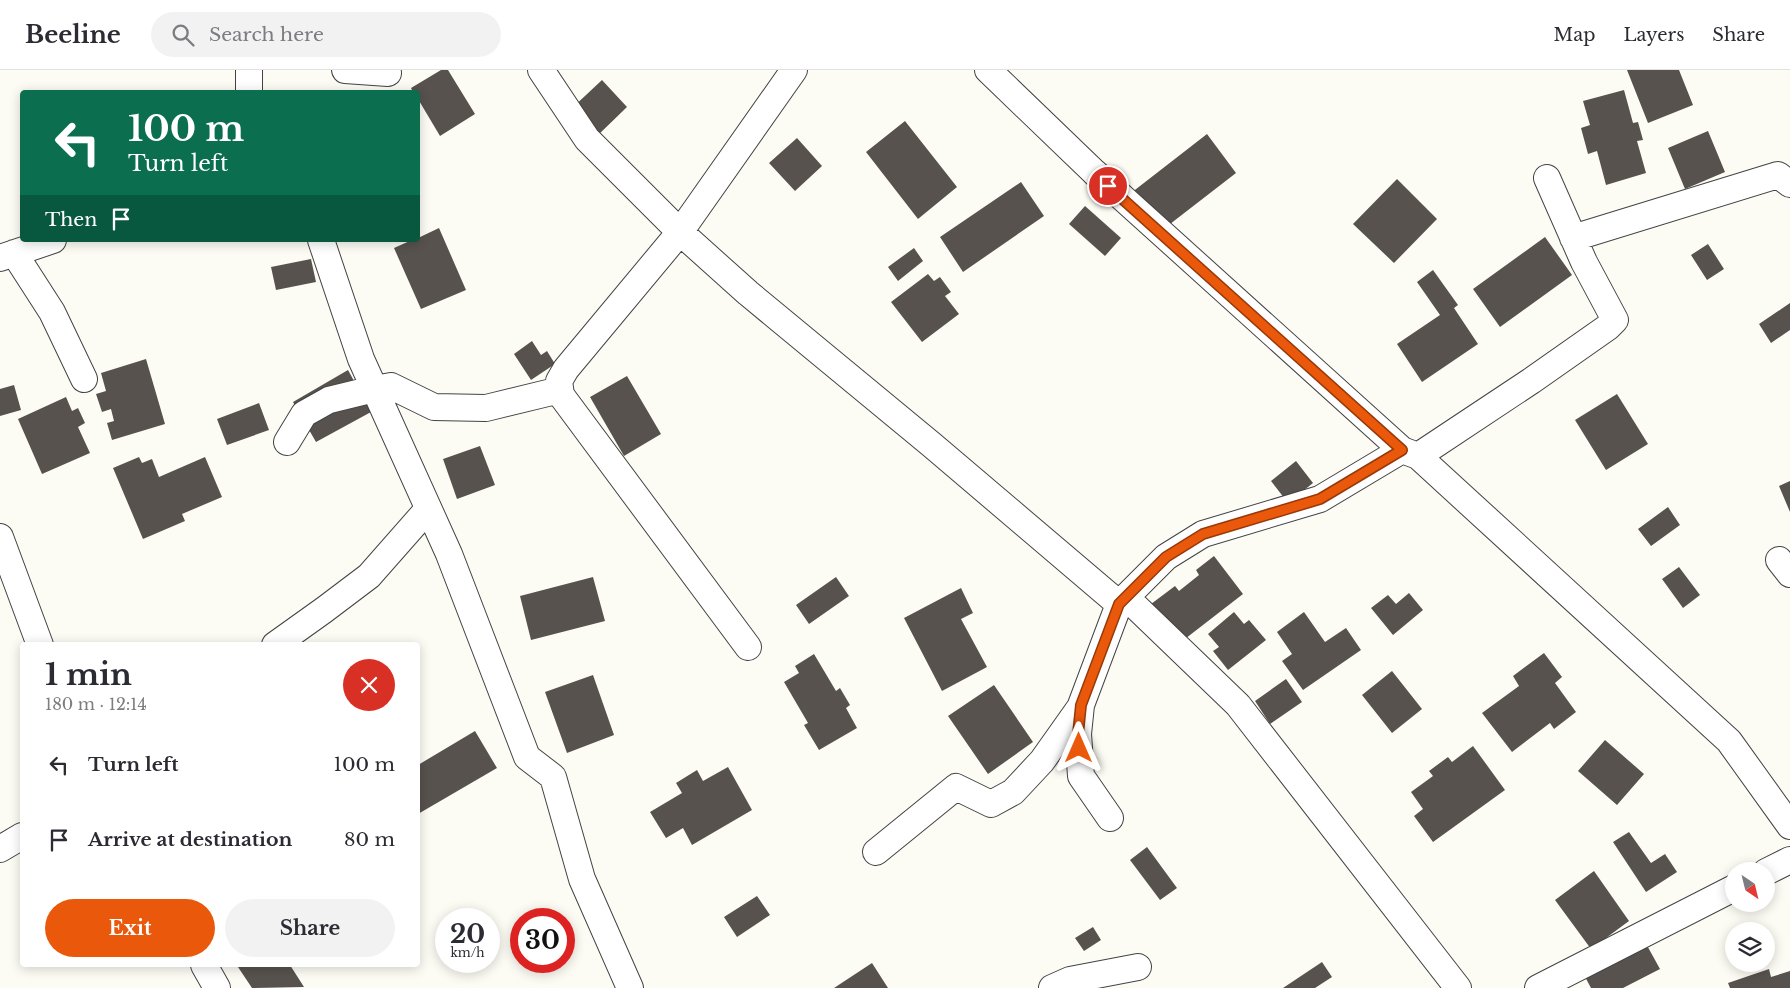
<!DOCTYPE html>
<meta charset="utf-8">
<style>
:root{--surface:#fff;--page:#f2f2f3;--text:#2b2b33;--muted:#7c7c81;--line:#e1e1e2;--accent:#ea580c}
body{margin:0;font-family:"Libre Baskerville",serif;background:var(--page);color:var(--text);height:100vh;display:flex;flex-direction:column;font-size:19px;white-space:nowrap}
*{box-sizing:border-box;margin:0}
p{font-size:16px;color:var(--muted)}
.icon{flex:none;width:28px;height:28px;fill:none;stroke:currentColor;stroke-width:2;stroke-linecap:round;stroke-linejoin:round}
.map{position:relative;flex:1;overflow:hidden}
.drawer{position:absolute;left:20px;top:572px;width:400px;height:325px;display:flex;flex-direction:column;background:var(--surface);border-radius:5px;box-shadow:0 2px 12px #0003}
.drawer>*{flex:none}
.guide{position:absolute;left:20px;top:20px;width:400px;height:152px;border-radius:5px;box-shadow:0 2px 12px #0003;background:#0b6e4f;color:#fff;overflow:hidden}
.needle{width:32px;rotate:145deg}
.buttons{position:absolute;left:1725px;top:792px;display:grid;gap:10px}
.buttons a{display:grid;place-items:center;width:50px;height:50px;border-radius:50%;background:var(--surface);box-shadow:0 2px 12px #0003;font-size:25px}
.speed{position:absolute;left:435px;top:838px;display:flex;gap:10px;font-size:25px;font-weight:700;text-align:center}
.speed>*{display:grid;place-content:center;width:65px;height:65px;border-radius:50%;background:var(--surface);box-shadow:0 2px 12px #0003;line-height:1}
.speed small{font-size:12px;font-weight:400}
.speed .limit{border:8px solid #d22;background:#fff;color:#111}
.pin{position:absolute;display:grid;place-items:center;width:42px;height:42px;color:#fff;margin:-21px;border:2px solid #fff;border-radius:50%;box-shadow:0 1px 5px #0007}
.me{position:absolute;width:55px;margin:-28px;rotate:0deg;stroke-linejoin:round;filter:drop-shadow(0 0 4px #0008)}
.turn{display:flex;align-items:center;gap:18px;height:105px;padding:0 25px;font-size:22px}
.turn .icon{width:65px;height:65px;stroke-width:2.5}
.turn b{display:block;font-size:35px;line-height:42px}
.then{display:flex;align-items:center;height:48px;padding:0 25px;background:#0003;gap:10px;font-size:19px}
.round{display:grid;place-items:center;flex:none;width:52px;height:52px;border-radius:26px;background:var(--page)}
.overview{display:flex;align-items:center;justify-content:space-between;height:85px;padding:0 25px}
h1{font-size:30px;font-weight:700;line-height:38px}
.primary-button{display:flex;gap:10px;margin-top:auto;padding:10px 25px}
.primary-button a{flex:1;height:58px;border-radius:30px;background:var(--accent);color:#fff;font-size:20px;font-weight:700;line-height:58px;text-align:center}
.primary-button a+a{background:var(--page);color:var(--text)}
ul{padding:0;list-style:none}
li{display:flex;align-items:center;gap:15px;height:75px;padding:0 25px}
li div{flex:1}
li b{display:block;font-size:19px}
li em{font-style:normal}
header{display:flex;align-items:center;gap:30px;box-sizing:border-box;height:70px;padding:0 25px;background:var(--surface);border-bottom:1px solid var(--line)}
header strong{font-size:24px}
nav{display:flex;gap:28px;margin-inline-start:auto;font-size:18px}
.search{width:350px;height:45px;background:var(--page);display:flex;align-items:center;gap:12px;box-sizing:border-box;padding:0 18px;border-radius:28px;color:var(--muted);font-size:19px}
.map>svg:first-child{display:block}
</style>
<header>
<strong>Beeline</strong>
<div class="search"><svg class="icon" aria-label="search" viewBox="0 0 24 24"><circle cx="10" cy="10" r="6"/><path d="M15 15l6 6"/></svg>Search here</div>
<nav><a>Map</a><a>Layers</a><a>Share</a></nav>
</header>
<div class="map">
<svg width="1790" height="918" viewBox="0 0 1790 918">
<rect width="100%" height="100%" fill="#fdfcf4"/>
<!-- building -->
<path fill="#57524d" d="M441,0h7l27,44 -35,22 -22,-37v-7h-5l-2,-4z
M1627,0h52l14,35 -45,18z
M602,10l25,27 -31,30 -26,-27z
M1624,20l9,33 5,-1 5,18 -6,1 9,32 -40,12 -9,-34 -9,3 -7,-26 9,-3 -7,-24z
M905,51l52,66 -39,32 -52,-67z
M1708,61l17,41 -40,17 -17,-41z
M1207,64l29,39 -75,58 -30,-38z
M797,68l25,28 -27,25 -26,-28z
M1397,109l40,40 -43,44 -41,-39z
M1021,112l23,34 -81,56 -23,-35z
M1085,136l36,32 -16,18 -36,-32z
M439,158l27,62 -45,19 -27,-61 18,-8h6v-2z
M1545,167l27,38 -72,52 -27,-38z
M1708,174l16,25 -17,11 -16,-25z
M914,178l9,13 -25,20 -10,-14z
M311,189l5,23 -40,8 -5,-23z
M1433,200l25,35 -4,3 24,36 -56,38 -25,-38 43,-29 -23,-33z
M928,204l6,7 6,-4 11,15 -6,4 14,18 -37,28 -31,-40z
M1790,233v27l-19,13 -12,-19z
M532,271l9,14 6,-4 8,13 -24,16 -17,-26z
M146,289l19,65 -53,16 -5,-17 7,-2 -3,-12 -9,3 -6,-18 10,-3 -5,-18z
M348,300l23,42 -55,30 -23,-40z
M627,306l34,58 -37,22 -34,-59z
M14,315l7,25 -21,6v-27z
M1617,324l31,50 -42,26 -31,-50z
M66,327l6,14 6,-3 7,15 -7,4 12,26 -48,21 -24,-55z
M259,333l10,27 -42,15 -10,-26z
M480,376l15,39 -38,14 -14,-40z
M139,387l3,6 10,-4 7,18 46,-20 17,40 -40,17 3,7 -42,18 -30,-71z
M1296,391l17,22 -25,20 -17,-22z
M1790,411v31l-11,-26z
M1668,437l12,18 -29,21 -13,-17z
M1214,486l29,38 -62,48 -30,-38 24,-18 4,5 20,-16 -3,-5z
M1679,497l21,28 -17,13 -21,-29z
M593,507l12,44 -74,19 -11,-44z
M836,507l13,19 -40,28 -13,-19z
M961,518l12,25 -12,6 26,48 -45,24 -38,-73z
M1409,523l14,17 -30,25 -22,-27 17,-13 8,9z
M1234,542l10,12 5,-4 17,20 -38,30 -15,-19 6,-4 -11,-13z
M1304,542l21,30 21,-14 15,22 -58,40 -21,-29 10,-7 -15,-22z
M1544,583l18,24 -7,6 21,29 -22,17 -4,-6 -38,29 -30,-39 37,-27 -6,-10z
M814,584l22,37 4,-3 10,17 -4,3 11,20 -38,22 -15,-25 4,-2 -24,-41 15,-9 -4,-7z
M1392,601l30,38 -30,24 -30,-38z
M593,605l21,60 -47,18 -22,-61z
M1286,609l16,23 -32,22 -15,-23z
M994,615l39,57 -45,32 -40,-58z
M475,661l22,37 -79,46v-49z
M1605,670l39,34 -27,31 -39,-34z
M1473,676l32,44 -72,52 -19,-26 9,-7 -12,-17 22,-16 -4,-5 19,-14 4,5z
M728,697l24,43 -60,35 -9,-17 -17,10 -16,-26 32,-19 -6,-10 21,-13 6,11z
M1629,762l22,31 14,-9 12,18 -31,20 -33,-50z
M1147,777l30,41 -17,12 -30,-40z
M1594,801l35,50 -38,28 -36,-49z
M757,826l13,19 -33,22 -13,-20z
M1093,857l8,13 -17,11 -9,-13z
M1644,870l16,29 -37,19h-32l-8,-15z
M1322,892l10,15 -17,11h-32z
M872,893l16,25h-54z
M242,895h48l14,22 -52,1 -14,-21z
M1769,899l2,8 19,-6v17h-60l-2,-5z"/>
<g fill="none" stroke-linecap="round" stroke-linejoin="round">
<defs>
<path id="minor" d="M249,0v22
M345,0l43,3
M541,0l46,69 93,93 68,61 184,152 187,159 13,-1 106,102 220,283
M988,0l106,102 308,278 16,6 311,285 61,85
M1573,168l205,-63 12,9
M321,170l40,119 88,195 78,203 26,20 29,102 48,109
M14,183l38,59 32,67
M0,188l53,-18
M287,372l17,-28 25,-14 45,-11 17,-3 43,21 52,1 74,-18
M1418,386l113,-75 77,-54 7,-7 -31,-58 -37,-84
M0,467l40,108
M1779,490l11,14
M275,575l49,-35 45,-34 59,-67
M748,577l-187,-252 -2,-14 7,-12 114,-137 114,-162
M1110,748l-29,-42 -3,-42 3,-29 38,-101 47,-47 37,-23 117,-35 82,-49
M0,779l22,-13
M876,782l80,-65 35,17 22,-12 29,-31 39,-55
M1766,802l24,-12
M204,895l13,23
M1052,918l18,-8 68,-13
M1538,918l196,-100"/>
</defs>
<!-- minor casing -->
<use href="#minor" stroke="#434343" stroke-width="28"/>
<!-- minor -->
<use href="#minor" stroke="#fff" stroke-width="26"/>
</g>
<g fill="none" stroke-linecap="round" stroke-linejoin="round">
<defs>
<path id="route" d="M1079,678l-1,-14 3,-29 38,-101 47,-47 37,-23 117,-35 82,-49 -294,-264"/>
</defs>
<!-- route casing -->
<use href="#route" stroke="#983908" stroke-width="12"/>
<!-- route -->
<use href="#route" stroke="#ea580c" stroke-width="9"/>
</g>
</svg>
<div class="buttons">
<a><svg class="needle" viewBox="-14 -14 28 28"><path d="M0-13l5 13h-10z" fill="#e53935"/><path d="M0 13l5-13h-10z" fill="#7c7c81"/></svg></a>
<a><svg class="icon" aria-label="layers" viewBox="0 0 24 24"><path d="M12 4l9 5-9 5-9-5zM3 14l9 5 9-5"/></svg></a>
</div>
<div class="speed"><div>20<small>km/h</small></div><div class="limit">30</div></div>
<div class="pin" style="left:1108px;top:116px;background:#d93025"><svg class="icon" aria-label="arrive" viewBox="0 0 24 24"><path d="M6 21V4h12l-3 4 3 4H6"/></svg></div>
<svg class="me" style="left:1079px;top:678px" viewBox="-20 -20 40 40"><path d="M0-17L14 15 0 8-14 15z" fill="#ea580c" stroke="#fff" stroke-width="4"/></svg>
<div class="guide">
<div class="turn"><svg class="icon" aria-label="left" viewBox="0 0 24 24"><path d="M17 20v-9H6M10 6l-5 5 5 5"/></svg><div><b>100 m</b>Turn left</div></div>
<div class="then">Then<svg class="icon" aria-label="arrive" viewBox="0 0 24 24"><path d="M6 21V4h12l-3 4 3 4H6"/></svg></div>
</div>
<section class="drawer">
<div class="overview"><div><h1>1 min</h1><p>180 m · 12:14</p></div><a class="round" style="background:#d93025;color:#fff"><svg class="icon" aria-label="close" viewBox="0 0 24 24"><path d="M6 6l12 12M18 6L6 18"/></svg></a></div>
<ul>
<li><svg class="icon" aria-label="left" viewBox="0 0 24 24"><path d="M17 20v-9H6M10 6l-5 5 5 5"/></svg><div><b>Turn left</b></div><em>100 m</em></li>
<li><svg class="icon" aria-label="arrive" viewBox="0 0 24 24"><path d="M6 21V4h12l-3 4 3 4H6"/></svg><div><b>Arrive at destination</b></div><em>80 m</em></li>
</ul>
<div class="primary-button"><a>Exit</a><a>Share</a></div>
</section>
</div>
